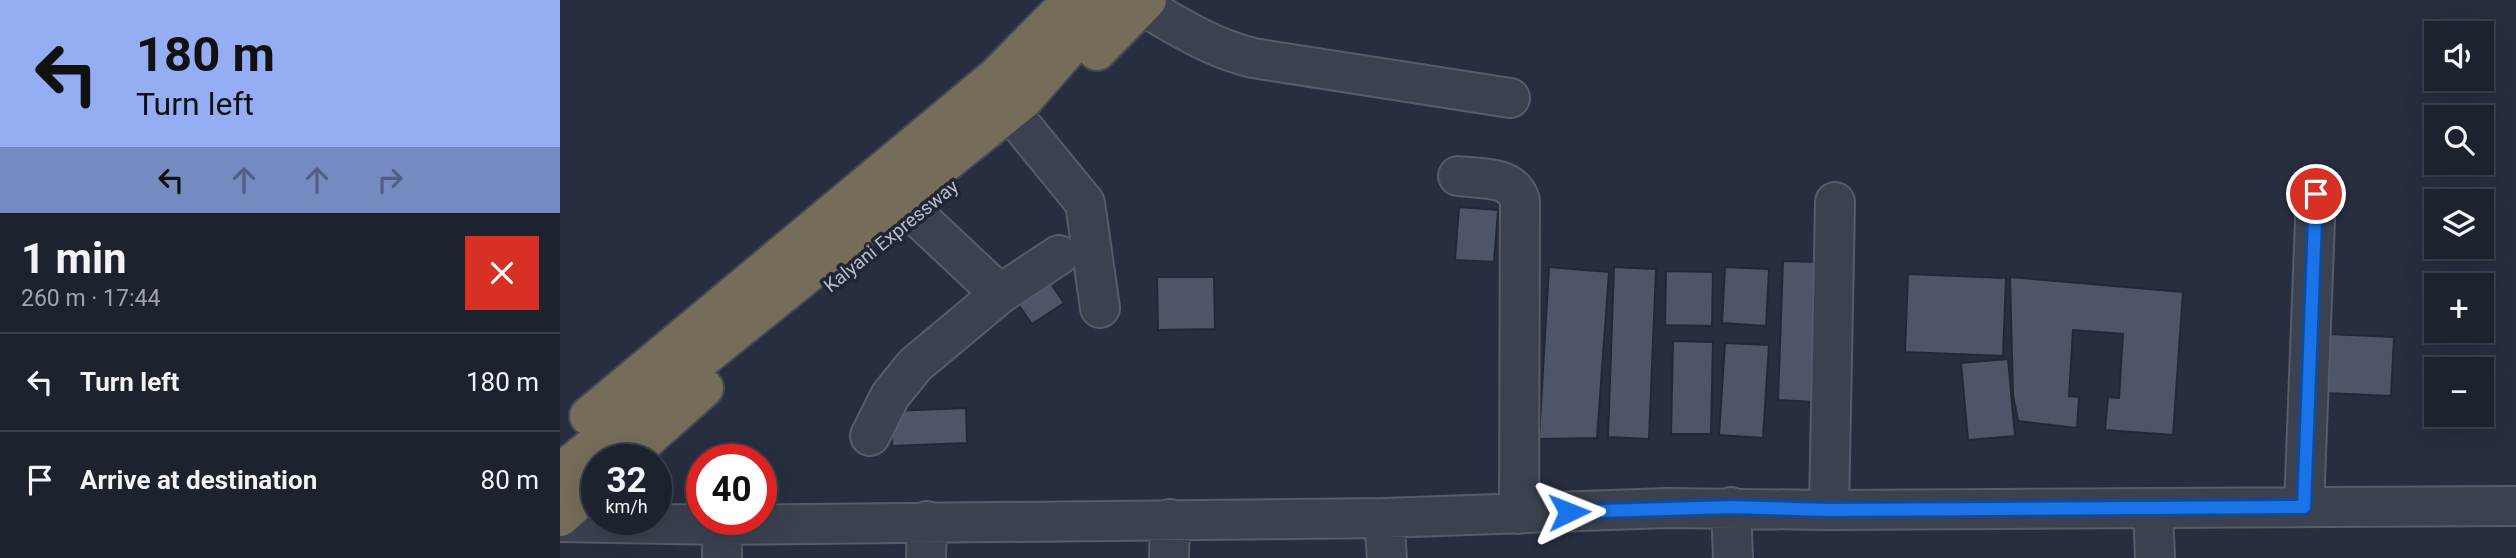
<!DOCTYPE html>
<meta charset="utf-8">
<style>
:root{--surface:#1d222f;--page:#2a2f3b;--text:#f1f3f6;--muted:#a0a4aa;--line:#3b3f4b}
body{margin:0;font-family:Roboto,sans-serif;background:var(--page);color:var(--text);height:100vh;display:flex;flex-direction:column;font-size:26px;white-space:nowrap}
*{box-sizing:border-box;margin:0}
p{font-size:23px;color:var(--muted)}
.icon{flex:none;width:38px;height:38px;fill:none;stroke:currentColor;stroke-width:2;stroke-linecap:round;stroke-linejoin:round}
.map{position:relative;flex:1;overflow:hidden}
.side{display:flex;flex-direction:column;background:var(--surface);width:560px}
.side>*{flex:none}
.hud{background:#94adf3;color:#111;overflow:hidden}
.tools{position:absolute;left:1864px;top:21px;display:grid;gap:14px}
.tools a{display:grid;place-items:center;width:70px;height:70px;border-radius:0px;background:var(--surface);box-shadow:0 7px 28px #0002,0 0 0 2px var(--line);font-size:35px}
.speed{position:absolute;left:21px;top:444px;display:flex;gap:14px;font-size:35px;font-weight:700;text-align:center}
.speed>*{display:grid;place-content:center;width:91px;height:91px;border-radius:50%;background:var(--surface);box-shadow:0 7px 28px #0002,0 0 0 2px var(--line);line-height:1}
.speed small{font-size:18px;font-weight:400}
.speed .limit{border:10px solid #d22;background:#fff;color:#111}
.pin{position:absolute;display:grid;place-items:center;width:60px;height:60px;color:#fff;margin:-30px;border:4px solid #fff;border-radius:50%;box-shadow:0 2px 7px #0007}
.me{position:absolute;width:77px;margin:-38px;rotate:88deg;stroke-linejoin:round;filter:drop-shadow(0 0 5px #0008)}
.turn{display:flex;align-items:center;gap:24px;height:147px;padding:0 21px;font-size:32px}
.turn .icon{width:91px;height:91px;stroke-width:2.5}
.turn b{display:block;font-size:49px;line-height:60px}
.lanes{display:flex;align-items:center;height:66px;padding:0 21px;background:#0003;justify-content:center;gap:35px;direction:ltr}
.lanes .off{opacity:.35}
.round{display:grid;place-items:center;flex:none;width:74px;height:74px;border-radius:0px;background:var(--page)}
.summary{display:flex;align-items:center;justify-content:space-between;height:119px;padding:0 21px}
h1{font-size:42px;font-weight:700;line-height:52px}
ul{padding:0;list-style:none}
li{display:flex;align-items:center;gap:21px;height:98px;padding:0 21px;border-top:2px solid var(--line)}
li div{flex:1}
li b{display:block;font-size:26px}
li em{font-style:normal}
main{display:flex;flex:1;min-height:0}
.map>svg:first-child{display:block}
</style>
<main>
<section class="side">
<div class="hud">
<div class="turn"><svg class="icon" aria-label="left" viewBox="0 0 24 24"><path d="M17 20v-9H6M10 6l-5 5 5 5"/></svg><div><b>180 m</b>Turn left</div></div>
<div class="lanes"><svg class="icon" aria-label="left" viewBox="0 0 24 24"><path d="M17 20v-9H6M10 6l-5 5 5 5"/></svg><svg class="icon off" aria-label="ahead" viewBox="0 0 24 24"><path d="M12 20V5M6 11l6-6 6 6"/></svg><svg class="icon off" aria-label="ahead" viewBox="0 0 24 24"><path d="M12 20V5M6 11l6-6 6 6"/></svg><svg class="icon off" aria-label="right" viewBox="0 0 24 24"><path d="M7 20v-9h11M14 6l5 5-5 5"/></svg></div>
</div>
<div class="summary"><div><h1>1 min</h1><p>260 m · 17:44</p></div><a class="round" style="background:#d93025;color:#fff"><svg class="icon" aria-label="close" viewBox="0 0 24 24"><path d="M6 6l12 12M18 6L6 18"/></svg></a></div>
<ul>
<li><svg class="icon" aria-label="left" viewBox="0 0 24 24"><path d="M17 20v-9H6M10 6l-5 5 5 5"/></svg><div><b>Turn left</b></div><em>180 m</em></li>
<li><svg class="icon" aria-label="arrive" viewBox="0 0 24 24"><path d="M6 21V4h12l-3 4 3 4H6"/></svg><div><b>Arrive at destination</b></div><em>80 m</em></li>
</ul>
</section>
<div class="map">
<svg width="1956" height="558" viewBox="0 0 1956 558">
<rect width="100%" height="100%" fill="#272e3f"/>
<!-- building -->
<path fill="#4d5568" stroke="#222836" stroke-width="2" d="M899,207l39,3 -4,52 -39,-2z
M1223,261l37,1 -5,140 -37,-2z
M989,267l60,5 -12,166 -58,1z
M1054,267l42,2 -7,170 -41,-2z
M1165,267l44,2 -3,57 -44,-3z
M1106,271l47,1 -1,54 -47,-1z
M1348,274l98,4 -3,78 -98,-4z
M597,277h57l1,52 -57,1z
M1450,277l173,15 -10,143 -68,-5 3,-33 11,1 4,-64 -50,-4 -4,66 10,1 -2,31 -59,-7 -5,-26z
M488,279l16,24 -32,21 -16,-23z
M1768,334l66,3 -3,59 -66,-3z
M1113,341l40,1 -2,92h-40z
M1165,343l44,2 -6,93 -44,-3z
M1448,359l7,77 -47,4 -7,-77z
M406,408l1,35 -75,3 -1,-35z"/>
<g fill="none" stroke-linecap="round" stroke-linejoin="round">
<defs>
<path id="minor" d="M583,6c36,21 69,42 110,52l257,40
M462,126l63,77 15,105
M898,176c23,3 55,-1 62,25l-1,313
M357,216l83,78
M310,436l20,-40 25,-31 85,-71 59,-39
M1171,507l2,51
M1744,507l12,-313
M1593,508l2,50
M1269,510l6,-308
M824,518l3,40
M0,522l162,3 662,-7 284,-10 161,2 687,-4
M162,558v-33
M366,558l1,-37
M609,558l1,-39"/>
<path id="highway" d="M537,51l50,-51
M29,416l408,-340 75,-76
M63,460l81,-72
M0,473l463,-373 88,-100
M0,517l37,-33"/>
</defs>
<!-- minor casing -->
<use href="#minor" stroke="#565c6a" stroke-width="42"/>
<!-- highway casing -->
<use href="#highway" stroke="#434957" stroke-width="42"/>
<!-- minor -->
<use href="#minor" stroke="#3b414f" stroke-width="38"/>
<!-- highway -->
<use href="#highway" stroke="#756d59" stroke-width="38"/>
</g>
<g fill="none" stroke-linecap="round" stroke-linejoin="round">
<defs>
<path id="route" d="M1009,512l162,-5 98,3 475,-3 12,-313"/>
</defs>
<!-- route casing -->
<use href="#route" stroke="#114b97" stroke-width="18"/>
<!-- route -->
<use href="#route" stroke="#1a73e8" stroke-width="12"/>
</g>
<g text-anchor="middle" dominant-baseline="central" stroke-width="7" stroke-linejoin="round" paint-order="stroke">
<!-- street labels -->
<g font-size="19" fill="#b8bcca" stroke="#202635">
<text transform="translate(331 236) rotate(-39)">Kalyani Expressway</text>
</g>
</g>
</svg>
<div class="tools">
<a><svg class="icon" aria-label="sound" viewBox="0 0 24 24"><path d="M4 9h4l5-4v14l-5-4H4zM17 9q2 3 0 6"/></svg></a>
<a><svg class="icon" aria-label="search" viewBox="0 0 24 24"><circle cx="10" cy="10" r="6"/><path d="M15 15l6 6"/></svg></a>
<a><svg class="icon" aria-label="layers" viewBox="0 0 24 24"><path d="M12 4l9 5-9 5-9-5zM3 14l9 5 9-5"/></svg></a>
<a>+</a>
<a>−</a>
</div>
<div class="speed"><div>32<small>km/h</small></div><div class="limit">40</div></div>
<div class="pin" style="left:1756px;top:194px;background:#d93025"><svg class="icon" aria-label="arrive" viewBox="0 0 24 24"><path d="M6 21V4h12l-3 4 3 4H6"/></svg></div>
<svg class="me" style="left:1009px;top:512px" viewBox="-20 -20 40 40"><path d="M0-17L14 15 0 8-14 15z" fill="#1a73e8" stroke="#fff" stroke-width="4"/></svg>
</div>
</main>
